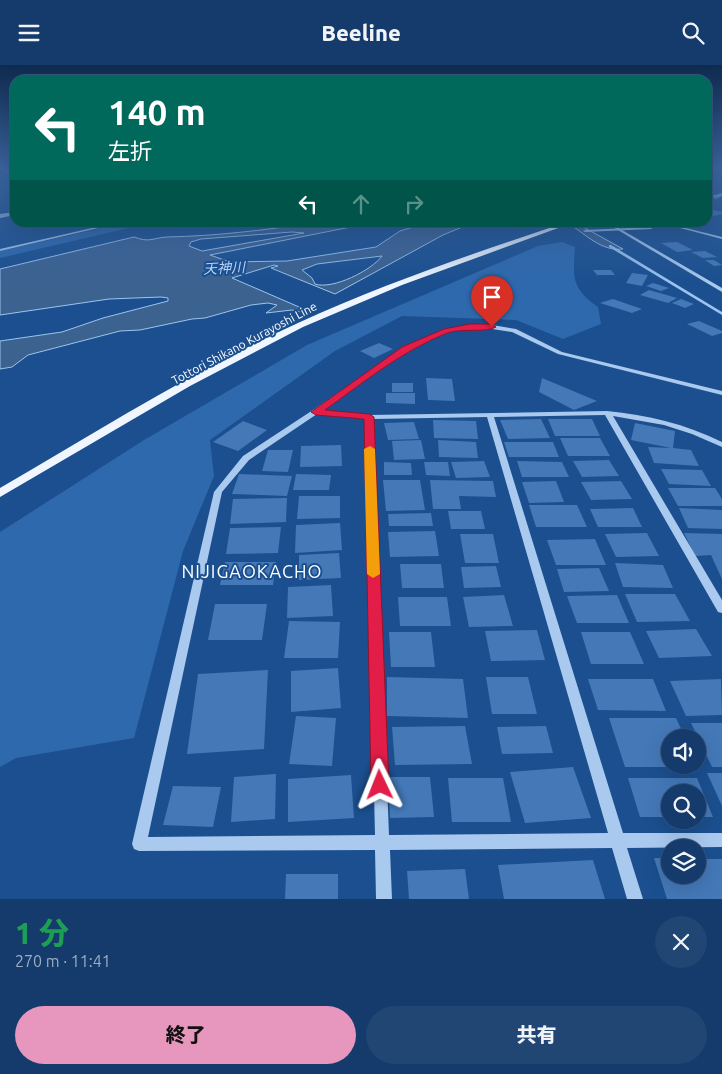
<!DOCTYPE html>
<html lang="ja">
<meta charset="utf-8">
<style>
:root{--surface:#143b6b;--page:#214673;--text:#f1f3f6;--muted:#9dadc1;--line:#33557e;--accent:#e797bd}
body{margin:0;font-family:Ubuntu,"Noto Sans JP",sans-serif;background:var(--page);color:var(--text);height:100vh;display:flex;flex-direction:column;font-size:19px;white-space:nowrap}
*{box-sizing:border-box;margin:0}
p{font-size:16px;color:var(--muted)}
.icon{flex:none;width:28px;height:28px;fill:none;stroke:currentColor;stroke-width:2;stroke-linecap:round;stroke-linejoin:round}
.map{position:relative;height:834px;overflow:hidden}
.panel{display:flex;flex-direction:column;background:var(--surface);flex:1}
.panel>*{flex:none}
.top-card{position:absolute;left:10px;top:10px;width:702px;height:152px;border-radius:15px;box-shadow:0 5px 20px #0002,0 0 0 1px var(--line);background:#00695c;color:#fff;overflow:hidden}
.tools{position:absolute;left:661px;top:664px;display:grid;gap:10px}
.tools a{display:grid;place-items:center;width:45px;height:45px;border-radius:50%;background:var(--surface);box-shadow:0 5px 20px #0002,0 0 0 1px var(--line);font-size:25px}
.pin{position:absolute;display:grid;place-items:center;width:42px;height:42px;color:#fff;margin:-51px -21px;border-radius:50% 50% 50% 0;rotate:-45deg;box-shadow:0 0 5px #0007}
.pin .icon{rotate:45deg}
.me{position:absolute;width:55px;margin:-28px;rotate:358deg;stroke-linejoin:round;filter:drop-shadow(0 0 4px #0008)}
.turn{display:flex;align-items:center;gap:18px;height:105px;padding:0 15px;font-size:22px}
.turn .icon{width:65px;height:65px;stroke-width:2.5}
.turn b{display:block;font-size:35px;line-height:42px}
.lanes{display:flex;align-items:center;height:48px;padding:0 15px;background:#0003;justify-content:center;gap:25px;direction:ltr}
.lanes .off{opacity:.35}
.round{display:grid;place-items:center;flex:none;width:52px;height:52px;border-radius:26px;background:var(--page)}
.head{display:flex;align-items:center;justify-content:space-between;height:85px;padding:0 15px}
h1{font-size:30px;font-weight:800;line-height:38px;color:#1e9e55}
.primary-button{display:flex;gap:10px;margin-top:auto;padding:10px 15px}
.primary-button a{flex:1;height:58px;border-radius:30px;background:var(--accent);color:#111;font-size:20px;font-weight:800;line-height:58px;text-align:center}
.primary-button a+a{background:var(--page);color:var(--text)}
header{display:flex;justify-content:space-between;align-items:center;height:65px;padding:0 15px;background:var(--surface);font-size:22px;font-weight:800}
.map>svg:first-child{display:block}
</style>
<header><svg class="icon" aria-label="menu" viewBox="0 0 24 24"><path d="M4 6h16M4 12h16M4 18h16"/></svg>Beeline<svg class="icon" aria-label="search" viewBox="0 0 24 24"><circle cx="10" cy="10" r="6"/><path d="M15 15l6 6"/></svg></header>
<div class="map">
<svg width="722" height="834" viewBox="0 0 722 834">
<rect width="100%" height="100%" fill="#1b4f8f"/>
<!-- green -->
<path fill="#2e69ad" d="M125,158h25l-150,35v-7z
M562,177l13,5c-2,30 -4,41 23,60l3,17 -38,15 -47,-19 -114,-4 -67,35 -125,89 4,36 -31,75 -49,187 -118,20 -16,9v-235l144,-92 163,-95 231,-99z"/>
<!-- water -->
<path fill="#3c6290" stroke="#9cc4f0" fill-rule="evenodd" d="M313,158h58l-161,32 20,7 57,-1 89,-14 24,-16 26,-8h46l-29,12 -108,59 -64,-26 7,-2 -4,-1 -42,13 74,32 -5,2 -9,-2 -26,3 11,-8 -9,-2 -17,2 -46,13 -13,1 -52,11 -20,1 -92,24 -16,12 -12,2v-28l62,-9 41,-14 65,-17v-3l-7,-1 -52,2 -109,16v-46l134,-32c16,6 18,1 33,0 49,-1 98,-7 146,-14zM292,167l12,1 -102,18 -13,-5 2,-4 10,-3zM382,191c-10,14 -49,34 -67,28l-3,-6 -10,-8 15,-6z
M568,158h8l47,26c-21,3 -38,-15 -55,-26z"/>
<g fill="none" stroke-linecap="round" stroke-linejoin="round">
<!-- stream -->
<path fill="#9cc4f0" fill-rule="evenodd" d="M722,129v2l-7,3 -1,-1z
M15,148v2l-15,3v-2z
M651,162l1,2 -67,3 -2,-1 2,-1z
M609,180h2l111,67v3l-113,-68z"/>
</g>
<!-- building -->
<path fill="#4478b7" d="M708,144l14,3v2l-14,3z
M677,177l16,8 -16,2 -16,-9z
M705,186l12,6 -14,1 -12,-6z
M705,195h9l8,5 -8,1z
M593,205h18l4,5h-18z
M632,208l16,2 -6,11 -16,-3z
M653,218l16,5 -8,3 -15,-5z
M649,225l28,8 -9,5 -28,-8z
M613,234l29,10 -10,4 -32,-10z
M681,234l13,5 -9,4 -13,-5z
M699,256l23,10v2l-10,3 -25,-12z
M379,278l14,6 -19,9 -14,-7z
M426,313l26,1 3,22 -27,-1z
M542,313l55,23 -23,9 -35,-18z
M392,318h21v9h-21z
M386,328h29v11l-29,-1z
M541,354l9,19 -42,1 -8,-19z
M548,354h44l8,17h-45z
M433,355l43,1 2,18 -44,-1z
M243,356l24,9 -29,21 -25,-9z
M414,357l5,17 -31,1 -4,-17z
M635,358l40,8 -2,17 18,2 8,16 -45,-3 -6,-16 23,1 -40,-8z
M560,373h40l10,18h-42z
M421,375l4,19 -31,1 -2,-19z
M438,375l38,2 2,16 -39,-1z
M504,377h49l6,15h-50z
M341,380l1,21 -42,1 1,-21z
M268,385h25l-5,22 -26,-1z
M609,395l10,16 -37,1 -9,-16z
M484,396l6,16 -34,1 -5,-16z
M517,396l45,1 7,15h-47z
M384,397l27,1 1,12h-28z
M424,397h24l2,14 -24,-1z
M661,404l41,1 9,16 -42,-2z
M239,409l53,2 -5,20 -55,-2z
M296,409l35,1 -2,15h-36z
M383,415h37l5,30 -39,1z
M430,415l63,1 3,16 -37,-1 2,13h-28z
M556,416l8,21 -35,1 -7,-21z
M621,416l11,18 -41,1 -10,-18z
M668,423h47l7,11v7h-44z
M299,431h41v22l-43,1z
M287,433l-1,24 -56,2 3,-25z
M529,440h48l10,22h-51z
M633,443l9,19h-44l-8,-18z
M679,443l43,2v19l-34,-1z
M448,446h33l4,18h-34z
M431,448l2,13h-44l-1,-12z
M340,458l2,27 -47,3 1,-28z
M281,462l-3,26 -52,1 4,-26z
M435,466l4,25 -49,1 -2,-25z
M647,468l12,23 -43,1 -11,-23z
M684,468l38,1v45l-11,-24 -16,1z
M460,469h33l6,29h-34z
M595,474l11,26h-50l-9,-25z
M339,488l2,25 -42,2v-25z
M225,497h51l-3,23h-53z
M615,498l48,2 10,23 -50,-1z
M400,499h41l3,24h-42z
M496,501l5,21 -37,1 -3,-21z
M599,503l10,23 -45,1 -7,-23z
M331,520l2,31 -46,2 1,-31z
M625,529h50l15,27 -53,1z
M504,530l9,31 -44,1 -6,-30z
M617,530l12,28h-52l-10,-27z
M398,532h49l4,29h-51z
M215,539h52l-5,36h-54z
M289,556l51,1 -2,36h-54z
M696,564l16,27 -53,2 -13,-27z
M537,565l8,30 -54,1 -6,-30z
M389,567h42l4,35h-44z
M581,567h49l14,32h-53z
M338,603l3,40 -50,4v-41z
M268,605l-4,79 -77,5 11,-80z
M387,612l76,2 5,39 -81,-2z
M486,612h42l9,37h-45z
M588,614h65l13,32 -68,-1z
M721,614l1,36 -36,1 -16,-35z
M296,651l40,2 -4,48 -43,-2z
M609,653h67l9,19h-15v30h-45z
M691,658h31v44h-10z
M465,661l7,38 -77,1 -3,-38z
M546,661l7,27 -51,1 -5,-27z
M573,702l18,51 -66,5 -15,-51z
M707,708h15v33z
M276,709l-1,45 -44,3 3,-45z
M351,710l3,43 -66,4v-43z
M388,712h42l4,40 -44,1z
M448,713h55l8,44h-59z
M628,713h69l16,39h-15v-24h-28v24h-30z
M173,721l48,1 -8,40 -50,-2z
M654,793h16v17h28v-16h24v40h-55z
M593,795l12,39h-101l-6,-34z
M465,804l4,30h-60l-2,-28z
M286,809h52v25h-53z"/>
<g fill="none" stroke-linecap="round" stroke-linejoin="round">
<!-- minor -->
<path fill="#a9c9ee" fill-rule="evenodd" d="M0,102l15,8v2l-15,-8z
M722,128v2l-14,4v-2z
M15,147v2l-15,2v-2z
M114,158h6l-120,28v-2z
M606,158h4l112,65v4z
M661,158h5l56,14v2z
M469,260h23l24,4 46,23 160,39v4l-164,-41 -46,-22 -20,-3h-23l-21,3 -41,18 -84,60 46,5 238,-4c40,4 79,13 115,31v5l-30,-13 -28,-9 -51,-9 109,184v13l-4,-1 -113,-197 -111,2 129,416h99v14l-95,1 16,51h-16l-15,-51 -222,2 2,49h-16l-1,-49 -236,1 -5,-2 -2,-5 82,-352 29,-36 70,-46 90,-62 42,-19zM317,349l48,5 10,416 -227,2 74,-345 27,-32zM487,352l121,416 -219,2 -16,-416z"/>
<!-- major -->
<path fill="#f0f6ff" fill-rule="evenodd" d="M713,102h6l-11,4v-2z
M564,158h8l-170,62 -99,42 -113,59 -190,111v-9c98,-57 195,-118 298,-165 87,-40 177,-70 266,-100z"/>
</g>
<!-- sky -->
<linearGradient id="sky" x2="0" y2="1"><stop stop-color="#0f2b4f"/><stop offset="0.47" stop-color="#39639b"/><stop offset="1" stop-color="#39639b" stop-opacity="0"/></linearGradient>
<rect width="722" height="219" fill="url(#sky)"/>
<!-- route -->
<path fill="#e11d48" stroke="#92132f" d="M470,259h22l4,3c-9,6 -36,1 -49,6 -45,18 -83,49 -122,77l44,4 5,3 15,368 -3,6 -6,3 -7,-3 -2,-6 -7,-366 -48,-4 -5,-3 91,-65 42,-18z"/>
<!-- slow -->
<path fill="#f59e0b" d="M370,381l5,3 5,125 -7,4 -6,-4 -3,-125z"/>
<g text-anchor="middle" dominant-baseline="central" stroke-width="4" stroke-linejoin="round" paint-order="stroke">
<!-- far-street labels -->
<g font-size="12" fill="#fff" stroke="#1b4f8f">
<text transform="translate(244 278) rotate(-28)">Tottori Shikano Kurayoshi Line</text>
</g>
<!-- far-water labels -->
<g font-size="14" font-style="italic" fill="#b5d3f5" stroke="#1b4f8f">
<text transform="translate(224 203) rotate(-3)">天神川</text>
</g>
<!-- quarter labels -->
<g font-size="18" letter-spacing="1" fill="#fff" stroke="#1b4f8f">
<text x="252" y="506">NIJIGAOKACHO</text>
</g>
</g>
</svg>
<div class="tools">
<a><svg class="icon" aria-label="sound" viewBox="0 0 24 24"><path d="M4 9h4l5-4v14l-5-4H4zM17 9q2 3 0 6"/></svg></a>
<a><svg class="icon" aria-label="search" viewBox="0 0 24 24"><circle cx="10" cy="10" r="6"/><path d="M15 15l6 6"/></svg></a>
<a><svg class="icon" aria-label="layers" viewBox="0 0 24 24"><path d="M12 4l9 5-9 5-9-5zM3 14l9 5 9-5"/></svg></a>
</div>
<div class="pin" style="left:492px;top:262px;background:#d93025"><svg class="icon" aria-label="arrive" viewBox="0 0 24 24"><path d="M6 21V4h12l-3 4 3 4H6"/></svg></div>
<svg class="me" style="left:380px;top:720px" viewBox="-20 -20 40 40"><path d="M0-17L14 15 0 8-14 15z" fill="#e11d48" stroke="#fff" stroke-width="4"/></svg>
<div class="top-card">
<div class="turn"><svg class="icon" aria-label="left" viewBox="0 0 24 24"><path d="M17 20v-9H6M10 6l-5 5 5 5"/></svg><div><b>140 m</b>左折</div></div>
<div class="lanes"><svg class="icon" aria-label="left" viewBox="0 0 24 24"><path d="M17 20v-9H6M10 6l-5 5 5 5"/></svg><svg class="icon off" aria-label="ahead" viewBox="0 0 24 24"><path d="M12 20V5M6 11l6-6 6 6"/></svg><svg class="icon off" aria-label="right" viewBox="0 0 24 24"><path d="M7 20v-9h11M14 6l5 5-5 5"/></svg></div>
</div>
</div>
<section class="panel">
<div class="head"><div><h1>1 分</h1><p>270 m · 11:41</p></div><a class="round"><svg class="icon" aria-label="close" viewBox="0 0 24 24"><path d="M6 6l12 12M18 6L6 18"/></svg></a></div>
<div class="primary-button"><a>終了</a><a>共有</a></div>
</section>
